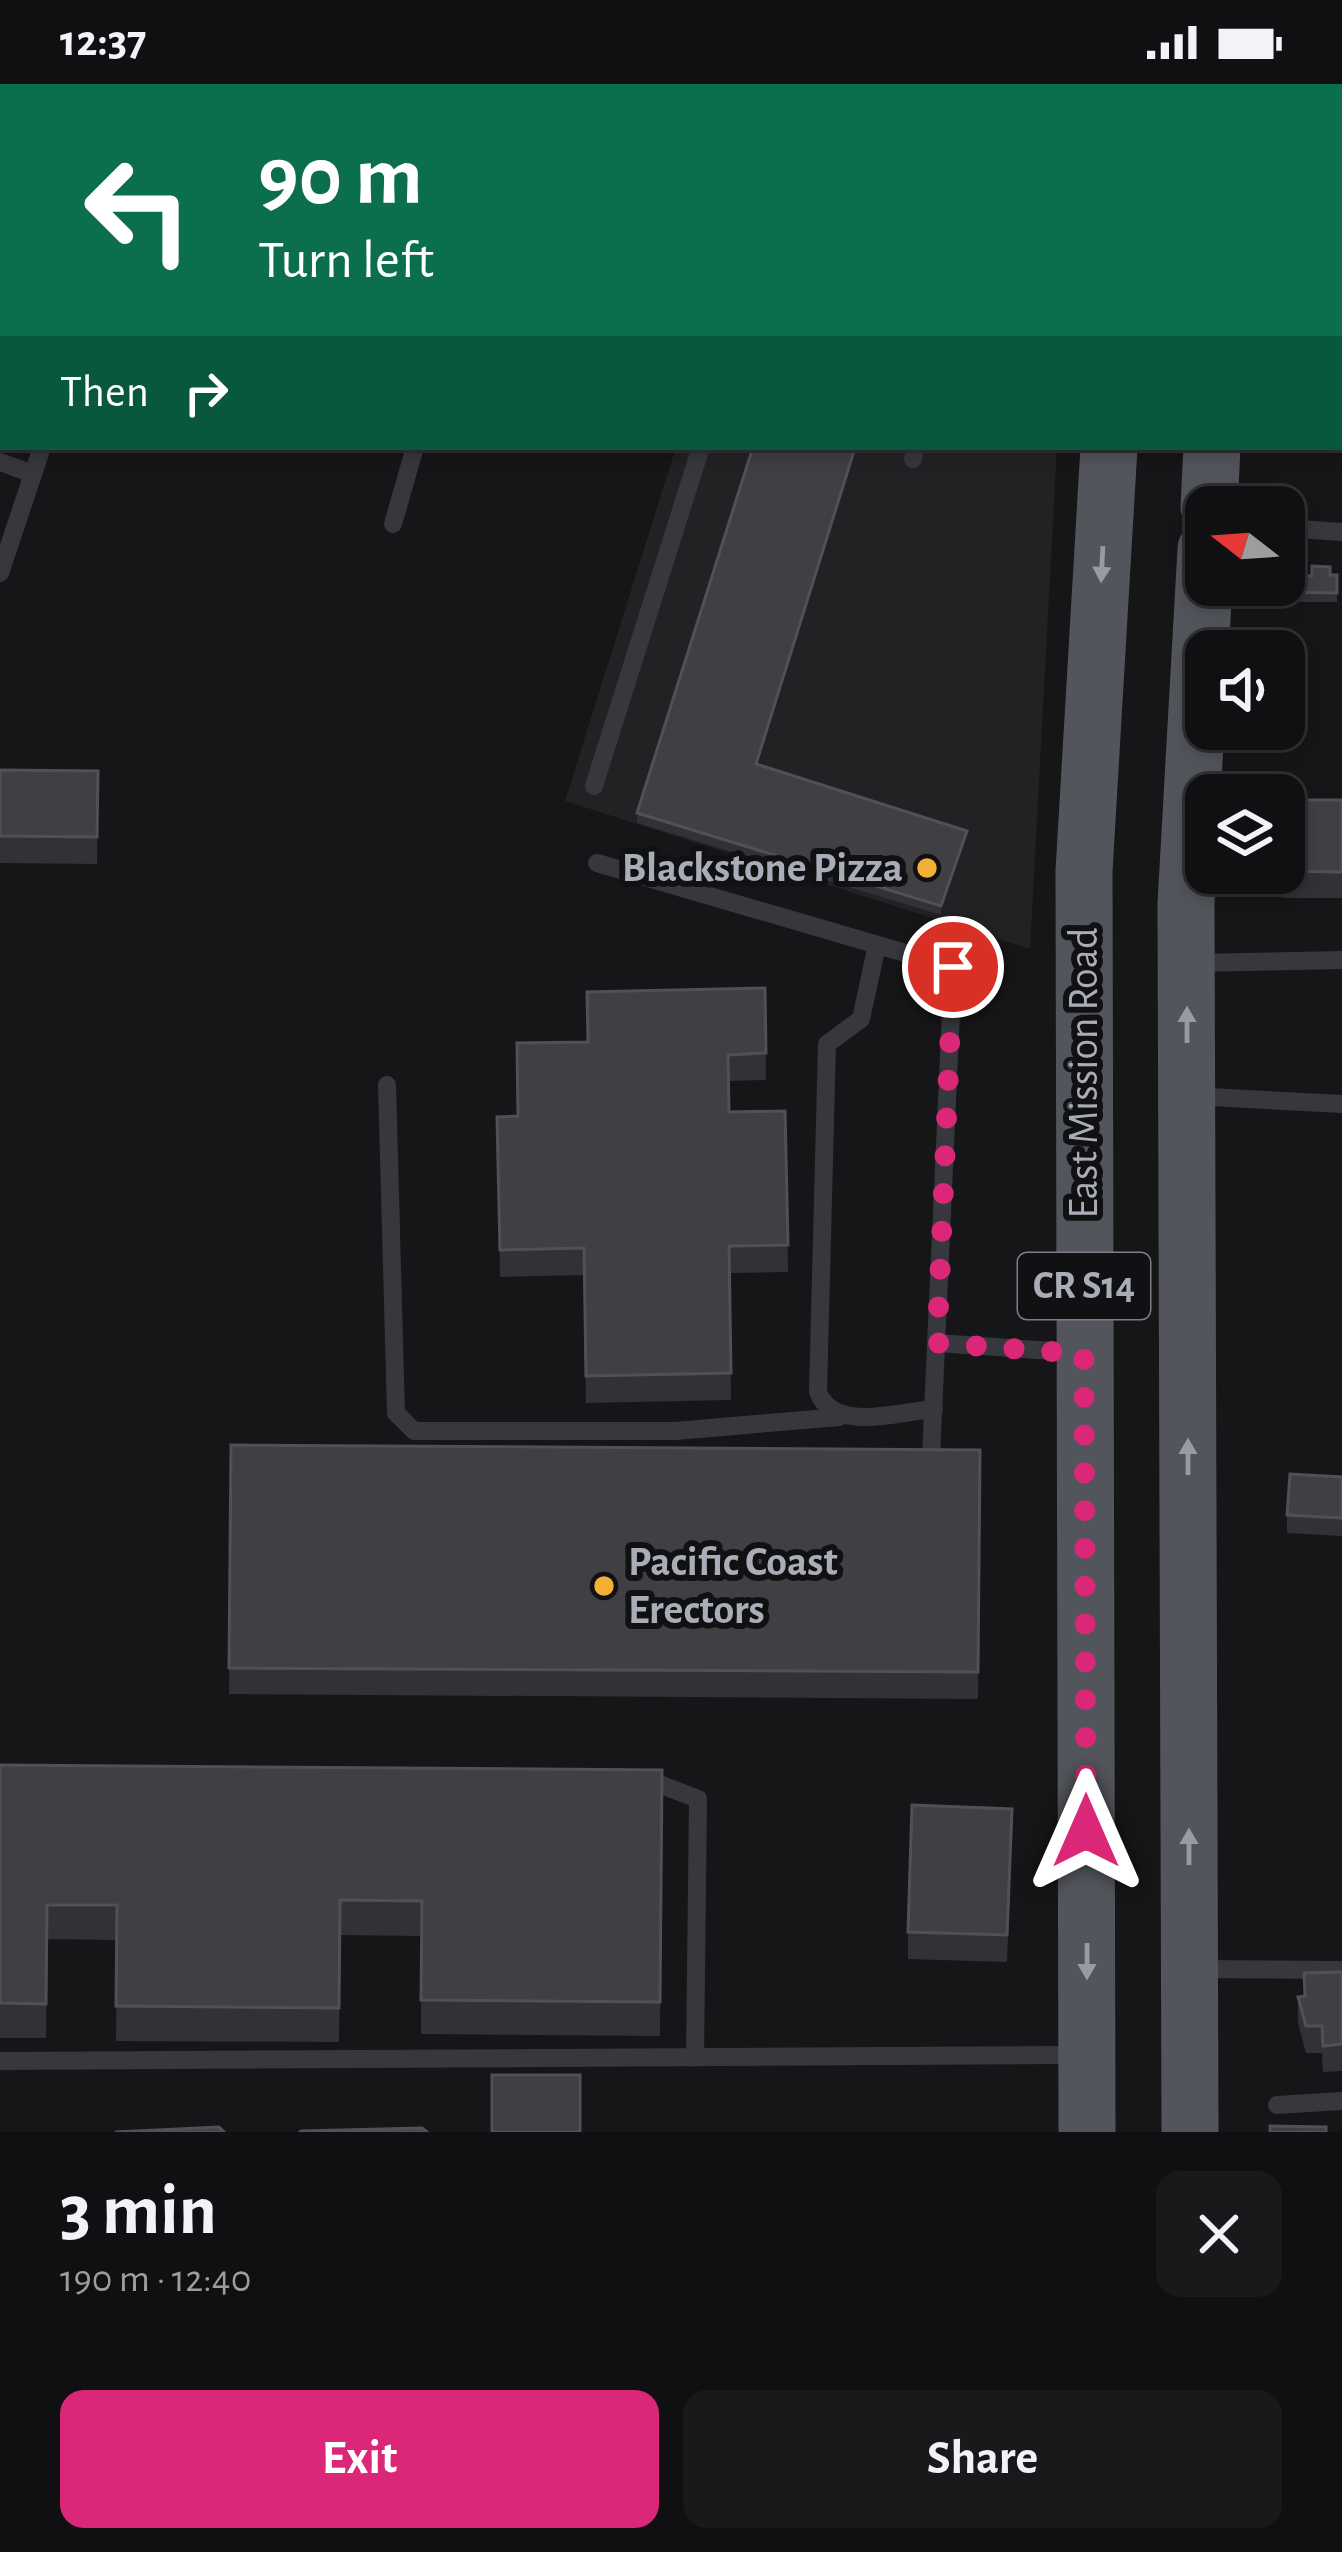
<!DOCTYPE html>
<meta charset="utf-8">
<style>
:root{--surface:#101012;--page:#19191b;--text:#f1f3f6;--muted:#9c9d9f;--line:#303032;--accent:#db2777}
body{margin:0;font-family:"Alegreya Sans",sans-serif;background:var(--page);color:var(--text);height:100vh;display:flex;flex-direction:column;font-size:45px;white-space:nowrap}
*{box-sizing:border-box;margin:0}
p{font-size:39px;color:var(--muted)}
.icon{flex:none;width:66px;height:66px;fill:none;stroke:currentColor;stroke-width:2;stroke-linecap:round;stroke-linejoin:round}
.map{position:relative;height:2048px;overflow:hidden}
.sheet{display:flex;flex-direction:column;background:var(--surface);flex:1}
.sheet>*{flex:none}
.guide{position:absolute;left:0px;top:0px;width:1344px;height:366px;box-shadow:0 6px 18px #0003,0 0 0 3px var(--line);background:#0b6e4f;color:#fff;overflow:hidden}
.needle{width:78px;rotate:287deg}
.buttons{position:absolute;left:1185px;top:402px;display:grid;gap:24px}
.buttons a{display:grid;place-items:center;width:120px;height:120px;border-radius:24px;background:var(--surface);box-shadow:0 6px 18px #0003,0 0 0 3px var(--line);font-size:60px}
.pin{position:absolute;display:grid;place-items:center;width:102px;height:102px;color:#fff;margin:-51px;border:6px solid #fff;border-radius:50%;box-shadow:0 3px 12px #0007}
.me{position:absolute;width:132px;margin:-66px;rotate:0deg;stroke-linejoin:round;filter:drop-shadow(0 0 9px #0008)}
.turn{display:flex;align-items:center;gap:42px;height:252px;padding:0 60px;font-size:54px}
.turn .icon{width:156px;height:156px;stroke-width:2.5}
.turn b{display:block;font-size:84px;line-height:102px}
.then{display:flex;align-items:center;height:114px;padding:0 60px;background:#0003;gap:24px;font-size:45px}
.round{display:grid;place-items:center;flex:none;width:126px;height:126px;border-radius:24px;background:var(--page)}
.summary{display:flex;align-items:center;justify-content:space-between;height:204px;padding:0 60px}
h1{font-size:72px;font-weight:700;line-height:90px}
.button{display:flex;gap:24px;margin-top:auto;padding:24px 60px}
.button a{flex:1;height:138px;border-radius:24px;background:var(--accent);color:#fff;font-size:48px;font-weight:700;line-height:138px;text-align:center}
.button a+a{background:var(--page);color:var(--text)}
.status{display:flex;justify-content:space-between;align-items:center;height:84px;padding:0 60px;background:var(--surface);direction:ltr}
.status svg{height:33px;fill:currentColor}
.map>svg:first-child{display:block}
</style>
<div class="status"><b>12:37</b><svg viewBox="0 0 49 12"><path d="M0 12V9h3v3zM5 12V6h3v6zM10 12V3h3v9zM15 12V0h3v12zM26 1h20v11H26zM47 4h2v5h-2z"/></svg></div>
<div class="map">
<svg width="1342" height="2048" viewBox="0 0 1342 2048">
<rect width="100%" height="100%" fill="#161618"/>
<!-- built -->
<path fill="#222225" d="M676,363h381l-27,502 -465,-148z"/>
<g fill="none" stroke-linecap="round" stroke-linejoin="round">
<!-- lane -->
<path stroke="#37383d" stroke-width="18" d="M162,3l1,-3
M1006,3l1,-3
M1341,143h1
M1341,300h1
M913,375l3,-12
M0,378l33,12
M393,440l22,-77
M1284,444l58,4
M0,489l42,-126
M594,702l107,-339
M597,779l356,104 -22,490
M877,861l-16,74 -34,25 -9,348c16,41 79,20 116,17
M1191,879l151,-3
M387,1001l9,328 18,18h261l164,-14
M1192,1012l150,8
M937,1259l145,10
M640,1698h14l44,17 -3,259
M1194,1885l148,1
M0,1977l1082,-6
M1277,2021l65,-4"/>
<!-- secondary -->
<path stroke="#45474d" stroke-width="51" d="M319,0l10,3"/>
<!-- primary -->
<path stroke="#53555c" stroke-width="57" d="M1130,3v-3
M1234,3v-3
M1209,423l3,-60
M1087,2048l-3,-1261 25,-424
M1190,2048l-4,-1228 20,-355"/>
</g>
<!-- wall -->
<path fill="#323236" d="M753,363h105l-100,318 209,75 -26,75 -304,-92v-10z
M1330,491h7v27h-63v-17z
M0,686l98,1 -1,93 -97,-1z
M1284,716h58v98h-59z
M765,904l1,92 -38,1 1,31 56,-1 3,161 -58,1 1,127 -145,3 -2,-128 -84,2 -3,-160 20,-1 70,-74z
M231,1361l749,5 -2,249 -749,-5z
M1342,1393v59l-55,-3v-18z
M0,1681l662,5 -2,266 -239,-2v-98l-81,-1 -1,107 -223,-1 1,-101 -70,-1 -1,99h-46z
M1012,1751l-5,127 -99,-3v-27z
M1342,1888v99l-19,1 -1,-19h-16l-8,-30v-26h6z"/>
<!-- shaded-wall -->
<path fill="#212124" d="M3,93v34l-3,9v-34z
M855,363h3l-102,326v-9z
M967,747v9l-26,75v-9z"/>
<!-- building -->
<path fill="#3f3f44" stroke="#4f5156" stroke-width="3" d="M0,0h32l-1,3h-28v90l-3,9z
M780,0h67l-1,3h-60z
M1318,0h24v30l-1,-27h-23z
M3,118v193l-3,-1v-183z
M753,363l102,1 -99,316 211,67 -26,75 -304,-93z
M1312,482l18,1v8h7v18l-63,-1v-7h10v-10l28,1z
M0,686l98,1 -1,66 -97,-1z
M1284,716h58v72l-58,-1z
M765,904l1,65 -38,2 1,57 56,-1 3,134 -59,1 2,127 -145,3 -2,-128 -84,2 -3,-133 21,-1 -1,-73 71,-1 -1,-50z
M231,1361l749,5 -2,222 -749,-4z
M1290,1390l52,3v41l-55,-3z
M0,1681l662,5 -2,232 -239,-2 1,-99 -82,-1 -1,108 -223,-2 1,-101h-70l-1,99 -46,-1z
M912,1721l100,4 -5,126 -99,-3z
M1342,1888v72l-19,2 -1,-20h-16l-8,-29 7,-1 -1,-23z
M492,1991h88v57h-88z
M1270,2042l56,1v5h-56z
M219,2043l5,5h-109z
M422,2044l5,4h-127l1,-1z"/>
<!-- one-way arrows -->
<defs><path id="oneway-solid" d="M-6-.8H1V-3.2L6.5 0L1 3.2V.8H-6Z" transform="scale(3)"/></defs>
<g fill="#979ba6">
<use href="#oneway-solid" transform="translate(1102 480) rotate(93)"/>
<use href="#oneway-solid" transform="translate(1187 941) rotate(-90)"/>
<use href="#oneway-solid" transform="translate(1188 1373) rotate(-90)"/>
<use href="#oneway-solid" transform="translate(1189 1763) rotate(-90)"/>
<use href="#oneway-solid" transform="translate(1087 1877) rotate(90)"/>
</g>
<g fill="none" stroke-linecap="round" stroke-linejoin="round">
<!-- route -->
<path stroke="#db2777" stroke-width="21" stroke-dasharray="0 37.8" d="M953,883l-16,376 147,11 2,477"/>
</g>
<!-- markers -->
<g fill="#f2b134" stroke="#111113" stroke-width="4.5">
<circle cx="927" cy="784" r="12"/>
<circle cx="604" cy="1502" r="12"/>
</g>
<g text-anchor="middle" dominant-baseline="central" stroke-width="12" stroke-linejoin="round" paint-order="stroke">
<!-- shield labels -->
<rect fill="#111113" stroke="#7b7e86" stroke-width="3" x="1018" y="1169" width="132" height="66" rx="9"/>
<g font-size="39" font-weight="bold" fill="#a8adb8">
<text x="1084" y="1202">CR S14</text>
</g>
<!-- poi labels -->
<g font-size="42" font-weight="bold" fill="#a8adb8" stroke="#111113" text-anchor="end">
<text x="903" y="784">Blackstone Pizza</text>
<text x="628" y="1478" text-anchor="start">Pacific Coast<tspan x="628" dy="48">Erectors</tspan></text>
</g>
<!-- street labels -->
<g font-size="42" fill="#a8adb8" stroke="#111113">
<text transform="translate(1084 989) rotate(-90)">East Mission Road</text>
</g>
</g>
</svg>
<div class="buttons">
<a><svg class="needle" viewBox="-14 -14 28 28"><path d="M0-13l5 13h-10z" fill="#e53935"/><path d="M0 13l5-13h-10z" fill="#9c9d9f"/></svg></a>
<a><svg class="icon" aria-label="sound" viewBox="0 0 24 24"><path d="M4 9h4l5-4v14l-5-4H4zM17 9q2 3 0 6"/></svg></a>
<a><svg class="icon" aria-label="layers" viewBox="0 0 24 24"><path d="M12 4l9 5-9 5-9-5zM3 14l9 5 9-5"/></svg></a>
</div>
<div class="pin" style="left:953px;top:883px;background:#d93025"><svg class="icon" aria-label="arrive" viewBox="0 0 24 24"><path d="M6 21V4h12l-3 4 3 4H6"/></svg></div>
<svg class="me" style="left:1086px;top:1747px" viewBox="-20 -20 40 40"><path d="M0-17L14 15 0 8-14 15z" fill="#db2777" stroke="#fff" stroke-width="4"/></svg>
<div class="guide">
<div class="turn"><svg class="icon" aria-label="left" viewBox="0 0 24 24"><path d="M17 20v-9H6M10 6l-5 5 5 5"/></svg><div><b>90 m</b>Turn left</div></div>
<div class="then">Then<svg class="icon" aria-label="right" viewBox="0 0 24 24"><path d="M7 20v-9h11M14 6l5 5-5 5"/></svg></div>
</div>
</div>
<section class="sheet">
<div class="summary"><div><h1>3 min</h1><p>190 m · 12:40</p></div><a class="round"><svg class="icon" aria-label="close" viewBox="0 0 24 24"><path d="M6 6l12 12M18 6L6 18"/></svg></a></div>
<div class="button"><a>Exit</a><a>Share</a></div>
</section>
